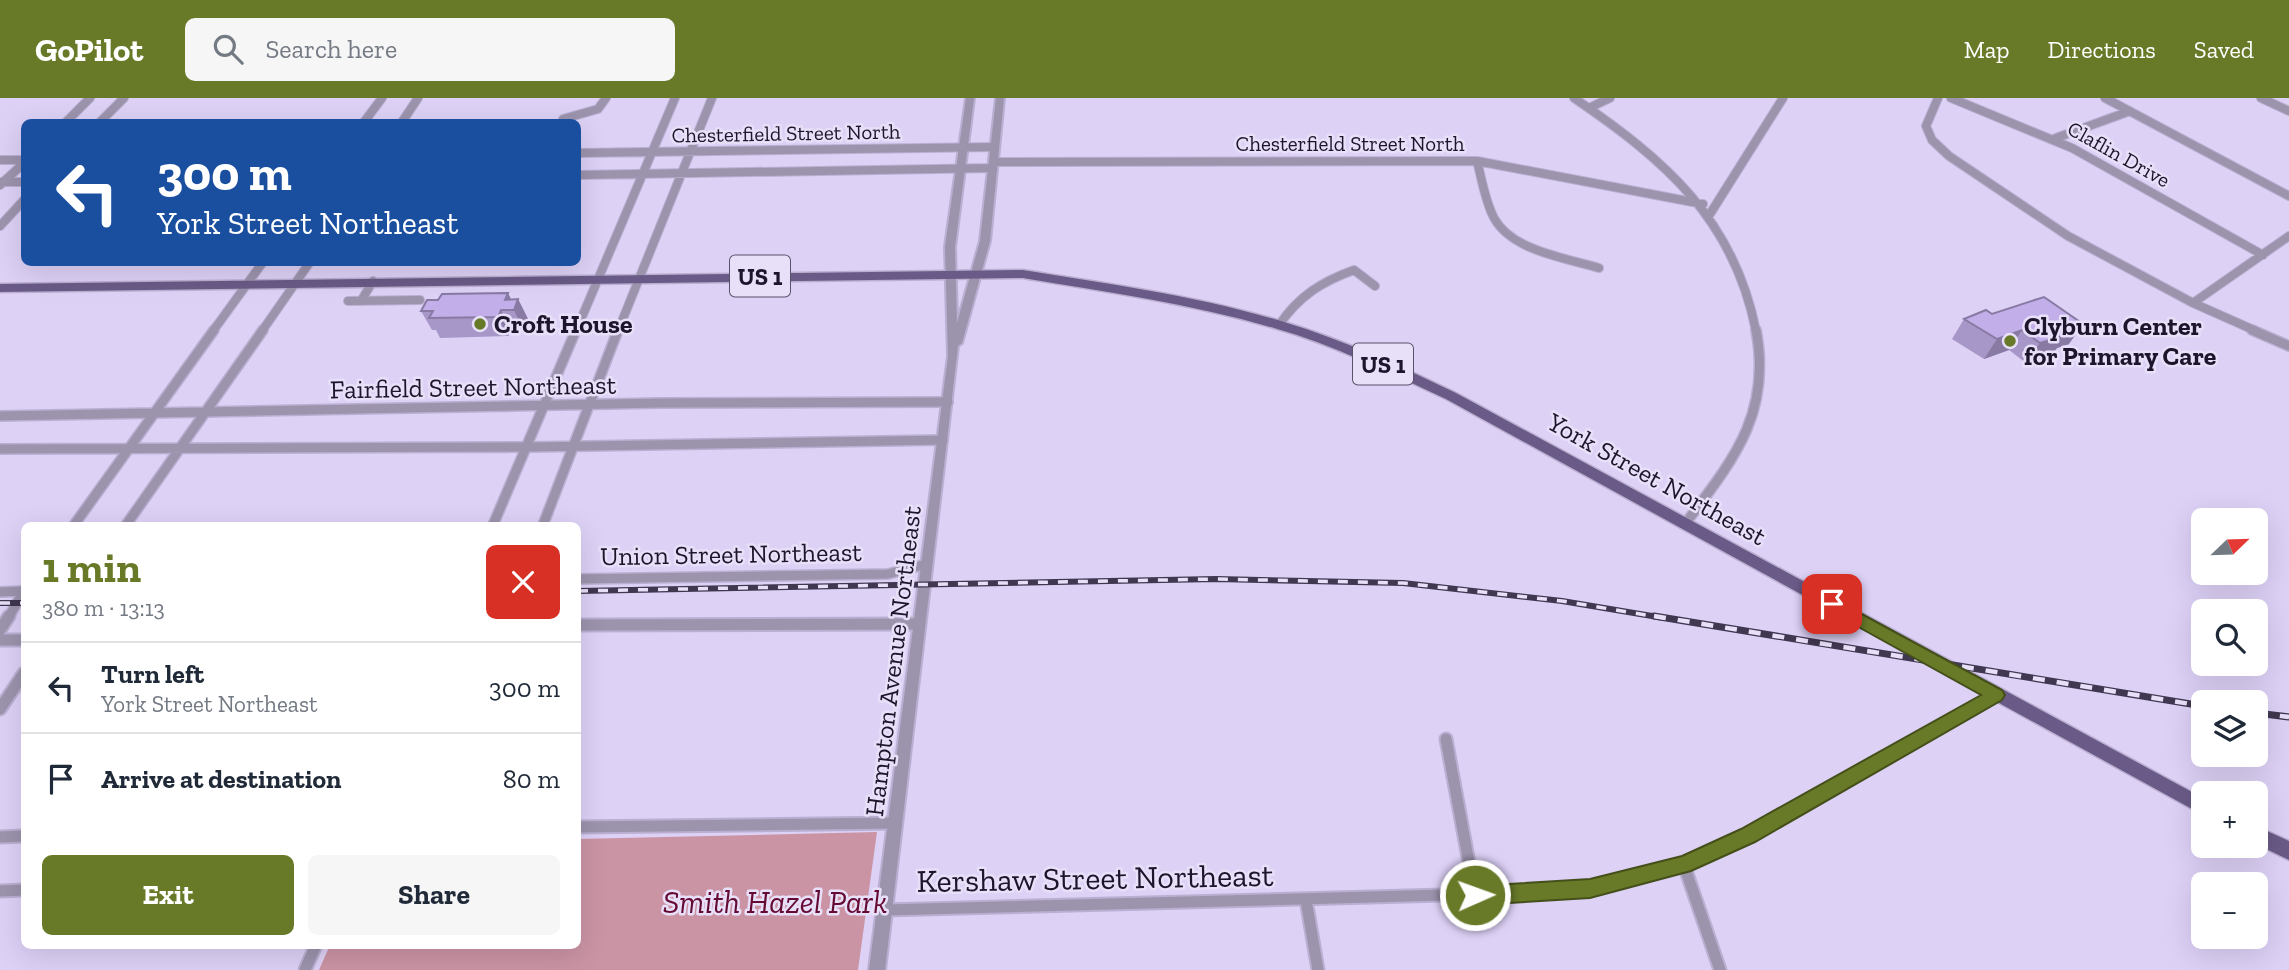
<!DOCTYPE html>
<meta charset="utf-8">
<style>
:root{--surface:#fff;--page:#f6f6f7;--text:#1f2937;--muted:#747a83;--line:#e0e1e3;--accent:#687a28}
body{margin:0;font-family:"Zilla Slab",serif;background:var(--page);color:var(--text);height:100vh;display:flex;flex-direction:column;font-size:26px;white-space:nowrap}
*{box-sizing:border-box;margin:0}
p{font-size:23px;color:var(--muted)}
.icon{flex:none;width:38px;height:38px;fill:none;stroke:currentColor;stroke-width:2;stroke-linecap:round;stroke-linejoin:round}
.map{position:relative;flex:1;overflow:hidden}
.sheet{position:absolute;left:21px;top:424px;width:560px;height:427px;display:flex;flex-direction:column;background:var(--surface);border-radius:10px;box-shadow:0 7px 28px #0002}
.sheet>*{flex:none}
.banner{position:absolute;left:21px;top:21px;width:560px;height:147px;border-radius:10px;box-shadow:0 7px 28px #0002;background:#1a4fa0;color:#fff;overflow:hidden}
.needle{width:46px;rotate:67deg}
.tools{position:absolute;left:2191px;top:410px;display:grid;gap:14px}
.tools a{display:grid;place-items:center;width:77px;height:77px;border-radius:10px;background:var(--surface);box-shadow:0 7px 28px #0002;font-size:35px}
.pin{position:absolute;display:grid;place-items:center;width:60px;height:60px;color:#fff;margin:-30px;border-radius:14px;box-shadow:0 4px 10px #0006}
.me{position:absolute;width:77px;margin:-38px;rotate:88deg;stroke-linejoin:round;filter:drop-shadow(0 0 5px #0008)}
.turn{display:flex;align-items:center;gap:24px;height:147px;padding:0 21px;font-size:32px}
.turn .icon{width:91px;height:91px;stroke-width:2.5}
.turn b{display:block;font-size:49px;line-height:60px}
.round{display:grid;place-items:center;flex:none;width:74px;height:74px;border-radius:10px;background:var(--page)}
.head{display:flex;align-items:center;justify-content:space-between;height:119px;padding:0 21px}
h1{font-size:42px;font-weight:700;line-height:52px;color:var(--accent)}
.cta{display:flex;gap:14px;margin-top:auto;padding:14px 21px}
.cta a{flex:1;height:80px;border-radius:10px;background:var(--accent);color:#fff;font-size:28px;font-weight:700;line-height:80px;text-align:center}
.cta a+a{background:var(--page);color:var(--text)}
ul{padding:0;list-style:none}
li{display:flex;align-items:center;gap:21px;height:91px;padding:0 21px;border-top:2px solid var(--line)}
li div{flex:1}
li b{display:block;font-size:26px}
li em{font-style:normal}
header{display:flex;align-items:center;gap:42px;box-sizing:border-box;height:98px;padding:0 35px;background:var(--accent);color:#fff}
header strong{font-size:33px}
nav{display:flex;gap:38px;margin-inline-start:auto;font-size:24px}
.search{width:490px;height:63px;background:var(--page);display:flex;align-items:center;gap:18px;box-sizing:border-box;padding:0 24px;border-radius:10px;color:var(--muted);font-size:26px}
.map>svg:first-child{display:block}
</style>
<header>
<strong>GoPilot</strong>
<div class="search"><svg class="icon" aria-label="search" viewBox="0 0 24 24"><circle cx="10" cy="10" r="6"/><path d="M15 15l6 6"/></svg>Search here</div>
<nav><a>Map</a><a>Directions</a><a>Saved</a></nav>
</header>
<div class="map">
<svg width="2289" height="872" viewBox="0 0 2289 872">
<rect width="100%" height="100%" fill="#ddd1f6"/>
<!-- green -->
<path fill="#cb94a4" d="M877,734l-19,138h-539l11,-25h248v-106z"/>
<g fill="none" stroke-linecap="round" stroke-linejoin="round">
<defs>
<path id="minor-far2" d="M1574,0c91,62 160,121 182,233
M1938,0l-12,28 6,14 17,16 119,80 125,67 63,28
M1951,0l121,50 191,107
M2105,0l184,98
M2261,0l28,13
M1589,10l21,-10
M66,24l24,-24
M100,24l24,-24
M364,24l18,-24
M402,24l16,-24
M562,24l1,-3 35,-10 8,-11
M2056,40l74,-27
M578,55l417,-6
M0,62h24
M1477,63c5,19 8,40 17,57 18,33 72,40 105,50
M994,64l483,-1 226,43
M578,77l415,-7
M1,84h23
M0,87l24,-22
M1710,116l73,-116
M0,128l24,-26
M348,203l72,-1
M361,203l12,-20
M2193,205l96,-67
M1279,227c20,-29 42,-43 75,-55l21,16
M213,233l50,-69
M262,233l48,-69
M576,233l99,-233
M618,233l94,-233"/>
<path id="minor-far1" d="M2252,232l37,16
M0,318l660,-13 288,-1
M0,351l530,-2 413,-7
M1685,426c48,-64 87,-110 71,-194
M74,427l140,-195
M126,427l137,-195
M493,427l83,-195
M543,427l75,-195
M578,481l310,-5 39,-10
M0,494l24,-1
M8,520l16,-27"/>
<path id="minor" d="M578,527l340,-1
M0,532l9,-14
M0,542h24
M0,611l24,-36
M1446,641l29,156
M578,729l318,-4
M0,739l24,-1
M1684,767l36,105
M0,793l24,-1
M1306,802l12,70
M885,812l672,-18 66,-10 61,-17 64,-29 248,-141
M305,872l11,-25"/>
<path id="tertiary" d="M966,0h8l-19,149 2,76 23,-82 16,-143h8l-14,143 -28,102 -4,3 -73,624h-16l79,-614 -3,-109z"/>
<path id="primary" d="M1023,172c87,14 176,26 261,52 60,18 116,44 172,71l747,405v17l-757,-416c-56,-26 -112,-54 -172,-71 -82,-24 -167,-36 -251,-50l-1023,14v-8z
M2256,728l33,15v19l-33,-16z"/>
</defs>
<!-- minor-far2 casing -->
<use href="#minor-far2" stroke="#baafd1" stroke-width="10"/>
<!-- minor-far1 casing -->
<use href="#minor-far1" stroke="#baafd1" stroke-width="12"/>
<!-- minor casing -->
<use href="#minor" stroke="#baafd1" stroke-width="15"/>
<!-- tertiary casing -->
<use href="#tertiary" stroke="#baafd1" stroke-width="4"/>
<!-- primary casing -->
<use href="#primary" stroke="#baafd1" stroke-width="3"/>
<!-- minor-far2 -->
<use href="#minor-far2" stroke="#9c93ad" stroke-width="8"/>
<!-- minor-far1 -->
<use href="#minor-far1" stroke="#9c93ad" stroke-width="9"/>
<!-- minor -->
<use href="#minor" stroke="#9c93ad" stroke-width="11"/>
<!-- tertiary -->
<use href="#tertiary" fill="#9c93ad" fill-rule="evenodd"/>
<!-- primary -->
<use href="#primary" fill="#6a5a87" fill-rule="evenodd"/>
<defs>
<path id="rail-far1" d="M578,493l638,-12 187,4 159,18 102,17
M0,505h24"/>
<path id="rail" d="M1654,518l549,90
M2256,615l33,4"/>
</defs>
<!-- rail-far1 casing -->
<use href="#rail-far1" stroke="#403750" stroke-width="6"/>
<!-- rail casing -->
<use href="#rail" stroke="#403750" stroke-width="7"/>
<!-- rail-far1 -->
<use href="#rail-far1" stroke="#e8e0f9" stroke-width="3.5" stroke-dasharray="10" stroke-linecap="butt"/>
<!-- rail -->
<use href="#rail" stroke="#e8e0f9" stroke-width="4.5" stroke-dasharray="12" stroke-linecap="butt"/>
</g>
<!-- wall -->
<path fill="#a796c8" d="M518,201l10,20 -5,10 -12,1 -3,6 -68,2 -4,-8h-4l-11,-19z
M1992,216l77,30 -12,4 -5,6 -26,9 -17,-13 -25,9 -32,-20 12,-20z"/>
<!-- shaded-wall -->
<path fill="#887aa3" d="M508,195l7,14 3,-8 10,20 -5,10 -9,-19 -9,-10z
M501,212l10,20 -3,6 -10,-19z
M2083,226l-14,20 -12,4 -5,6 -26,9 14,-20 22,-11z
M2022,232l-13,20 -25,9 13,-20z"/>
<!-- building -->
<path fill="#c2aee9" stroke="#887aa3" stroke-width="2" d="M508,195l-3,7 13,-1 -4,11h-13l-3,7 -69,1 4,-7h-12l6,-11h11l4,-6z
M2044,199l39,27 -21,8 4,3 -26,8 -18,-13 -25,9 -33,-20 22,-9 6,4z"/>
<!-- route -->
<path fill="#687a28" stroke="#444f1a" stroke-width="2" d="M1832,500l170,92 3,5 -3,5 -247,142 -64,29 -101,27 -115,7 -7,-3 -3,-7 3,-7 7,-2 115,-7 92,-23 59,-27 240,-134 -155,-86v-9z"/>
<!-- markers -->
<g fill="#687a28" stroke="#e8e0f9" stroke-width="2.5">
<circle cx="480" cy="226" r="7"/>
<circle cx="2010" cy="243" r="7"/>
</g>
<g text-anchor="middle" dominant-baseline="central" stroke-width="5" stroke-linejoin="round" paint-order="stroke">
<!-- far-street labels -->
<g font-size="21" fill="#1d152b" stroke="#e8e0f9">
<text transform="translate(786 35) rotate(-1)">Chesterfield Street North</text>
<text x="1350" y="45">Chesterfield Street North</text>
<text transform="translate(2119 56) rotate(29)">Claflin Drive</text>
</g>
<!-- shield labels -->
<g fill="#e8e0f9" stroke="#5a5269" stroke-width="2">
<rect x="730" y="157.5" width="60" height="41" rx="5"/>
<rect x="1353" y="245.5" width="60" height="41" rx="5"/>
</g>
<g font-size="24" font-weight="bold" fill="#1d152b">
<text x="760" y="178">US 1</text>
<text x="1383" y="266">US 1</text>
</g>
<!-- poi labels -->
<g font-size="26" font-weight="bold" fill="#1d152b" stroke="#e8e0f9" text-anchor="start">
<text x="494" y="226">Croft House</text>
<text x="2024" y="228">Clyburn Center<tspan x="2024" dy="30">for Primary Care</tspan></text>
</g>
<!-- street labels -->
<g font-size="26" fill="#1d152b" stroke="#e8e0f9">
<text transform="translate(473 289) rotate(-1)">Fairfield Street Northeast</text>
<text transform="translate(1657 381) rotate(29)">York Street Northeast</text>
<text transform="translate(731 456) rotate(-1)">Union Street Northeast</text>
<text transform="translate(893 563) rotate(-83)">Hampton Avenue Northeast</text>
</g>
<!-- near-street labels -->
<g font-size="32" fill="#1d152b" stroke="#e8e0f9">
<text transform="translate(1095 780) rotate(-1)">Kershaw Street Northeast</text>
</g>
<!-- near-park labels -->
<g font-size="32" font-style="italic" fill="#650a33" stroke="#e8e0f9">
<text x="775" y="804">Smith Hazel Park</text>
</g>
</g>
</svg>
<div class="tools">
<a><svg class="needle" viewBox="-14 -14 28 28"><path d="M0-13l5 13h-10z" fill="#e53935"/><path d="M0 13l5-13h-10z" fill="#747a83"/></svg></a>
<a><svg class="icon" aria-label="search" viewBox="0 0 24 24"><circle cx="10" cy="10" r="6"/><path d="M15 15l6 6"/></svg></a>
<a><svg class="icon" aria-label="layers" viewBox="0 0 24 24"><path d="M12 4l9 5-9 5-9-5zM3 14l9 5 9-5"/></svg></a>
<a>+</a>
<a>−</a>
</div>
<div class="pin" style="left:1832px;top:506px;background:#d93025"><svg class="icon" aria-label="arrive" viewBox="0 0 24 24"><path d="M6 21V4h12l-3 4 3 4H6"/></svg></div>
<svg class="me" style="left:1475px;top:797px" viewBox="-20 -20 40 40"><circle r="17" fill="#687a28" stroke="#fff" stroke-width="3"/><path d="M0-11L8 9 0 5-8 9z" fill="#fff"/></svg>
<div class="banner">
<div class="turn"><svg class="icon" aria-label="left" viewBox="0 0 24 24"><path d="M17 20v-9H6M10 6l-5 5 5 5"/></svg><div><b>300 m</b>York Street Northeast</div></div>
</div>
<section class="sheet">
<div class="head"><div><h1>1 min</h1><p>380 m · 13:13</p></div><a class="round" style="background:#d93025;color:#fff"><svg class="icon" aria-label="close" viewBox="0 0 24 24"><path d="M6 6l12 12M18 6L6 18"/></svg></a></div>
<ul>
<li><svg class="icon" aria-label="left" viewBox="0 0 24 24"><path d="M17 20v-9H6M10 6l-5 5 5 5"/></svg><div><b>Turn left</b><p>York Street Northeast</p></div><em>300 m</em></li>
<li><svg class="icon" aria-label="arrive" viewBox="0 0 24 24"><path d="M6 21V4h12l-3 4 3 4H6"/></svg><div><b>Arrive at destination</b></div><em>80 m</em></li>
</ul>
<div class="cta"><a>Exit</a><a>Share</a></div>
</section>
</div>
